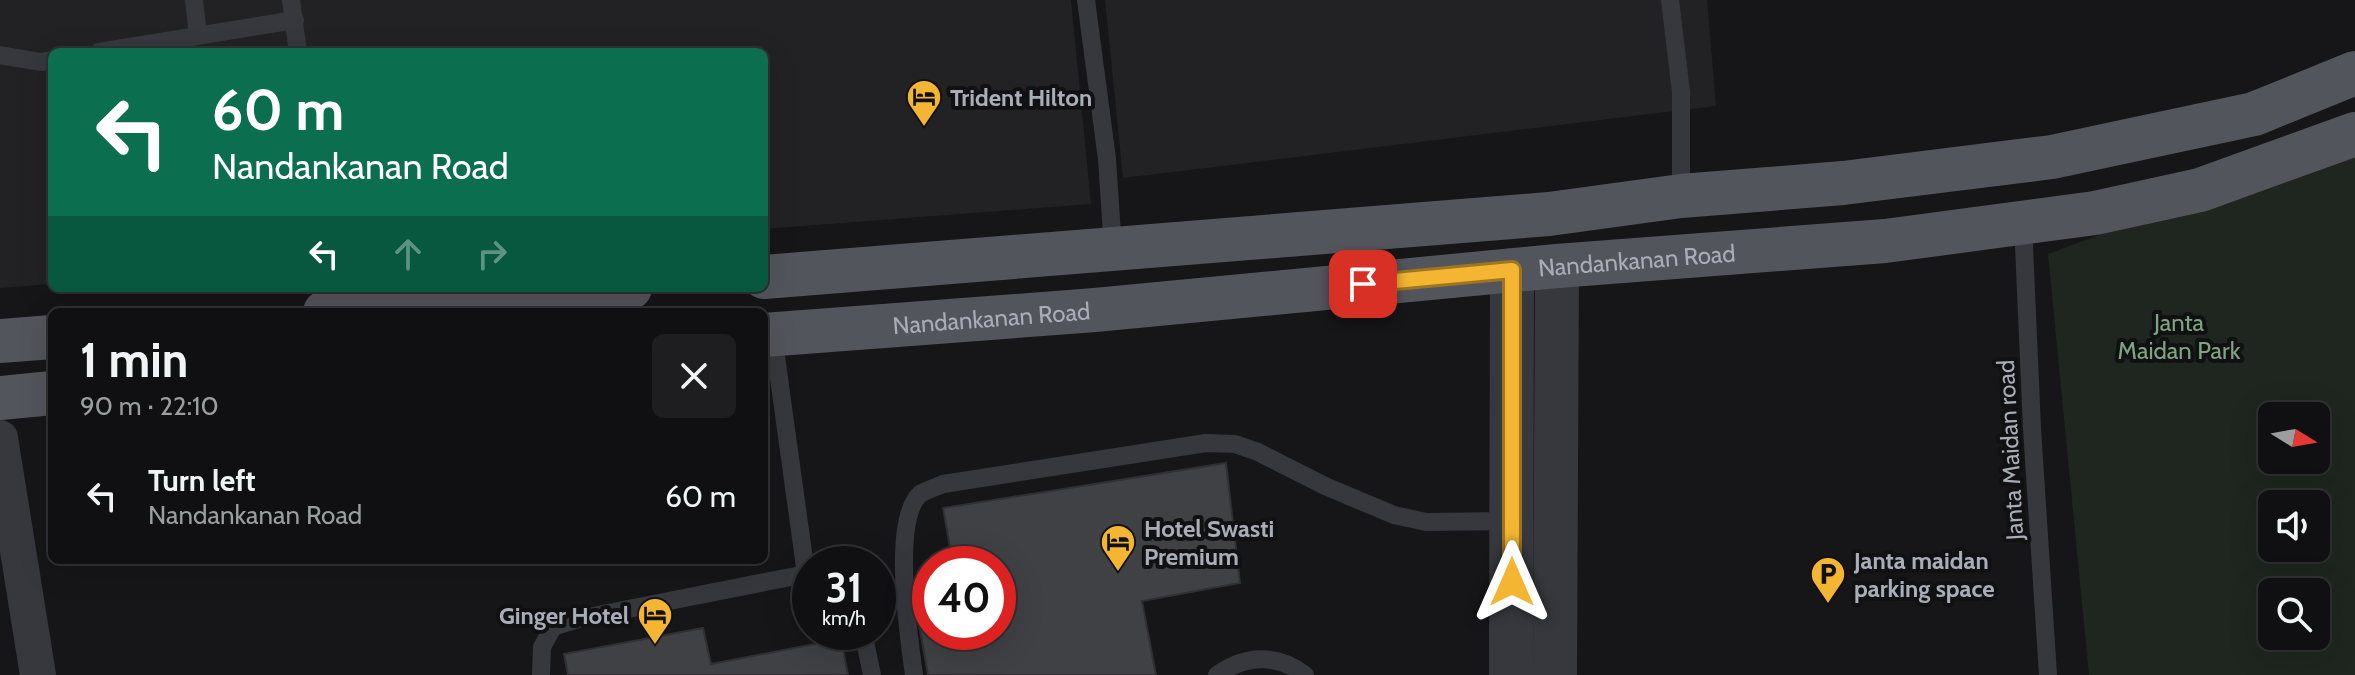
<!DOCTYPE html>
<meta charset="utf-8">
<style>
:root{--surface:#101012;--page:#1e1e20;--text:#f1f3f6;--muted:#9c9d9f;--line:#303032}
body{margin:0;font-family:Cabin,sans-serif;background:var(--page);color:var(--text);height:100vh;display:flex;flex-direction:column;font-size:30px;white-space:nowrap}
*{box-sizing:border-box;margin:0}
p{font-size:26px;color:var(--muted)}
.icon{flex:none;width:44px;height:44px;fill:none;stroke:currentColor;stroke-width:2;stroke-linecap:round;stroke-linejoin:round}
.map{position:relative;flex:1;overflow:hidden}
.panel{position:absolute;left:48px;top:308px;width:720px;height:256px;display:flex;flex-direction:column;background:var(--surface);border-radius:12px;box-shadow:0 8px 32px #0002,0 0 0 2px var(--line)}
.panel>*{flex:none}
.banner{position:absolute;left:48px;top:48px;width:720px;height:244px;border-radius:12px;box-shadow:0 8px 32px #0002,0 0 0 2px var(--line);background:#0b6e4f;color:#fff;overflow:hidden}
.needle{width:52px;rotate:101deg}
.tools{position:absolute;left:2258px;top:402px;display:grid;gap:16px}
.tools a{display:grid;place-items:center;width:72px;height:72px;border-radius:12px;background:var(--surface);box-shadow:0 8px 32px #0002,0 0 0 2px var(--line);font-size:40px}
.speed{position:absolute;left:792px;top:546px;display:flex;gap:16px;font-size:40px;font-weight:700;text-align:center}
.speed>*{display:grid;place-content:center;width:104px;height:104px;border-radius:50%;background:var(--surface);box-shadow:0 8px 32px #0002,0 0 0 2px var(--line);line-height:1}
.speed small{font-size:20px;font-weight:400}
.speed .limit{border:12px solid #d22;background:#fff;color:#111}
.pin{position:absolute;display:grid;place-items:center;width:68px;height:68px;color:#fff;margin:-34px;border-radius:16px;box-shadow:0 4px 12px #0006}
.me{position:absolute;width:88px;margin:-44px;rotate:0deg;stroke-linejoin:round;filter:drop-shadow(0 0 6px #0008)}
.turn{display:flex;align-items:center;gap:28px;height:168px;padding:0 32px;font-size:36px}
.turn .icon{width:104px;height:104px;stroke-width:2.5}
.turn b{display:block;font-size:56px;line-height:68px}
.lanes{display:flex;align-items:center;height:76px;padding:0 32px;background:#0003;justify-content:center;gap:40px;direction:ltr}
.lanes .off{opacity:.35}
.round{display:grid;place-items:center;flex:none;width:84px;height:84px;border-radius:12px;background:var(--page)}
.summary{display:flex;align-items:center;justify-content:space-between;height:136px;padding:0 32px}
h1{font-size:48px;font-weight:700;line-height:60px}
ul{padding:0;list-style:none}
li{display:flex;align-items:center;gap:24px;height:104px;padding:0 32px}
li div{flex:1}
li b{display:block;font-size:30px}
li em{font-style:normal}
.map>svg:first-child{display:block}
</style>
<div class="map">
<svg width="2355" height="675" viewBox="0 0 2355 675">
<rect width="100%" height="100%" fill="#161618"/>
<!-- built -->
<path fill="#222225" d="M0,0h1071l20,204 -327,25v-177h-712v232l-52,4z
M1105,0h602l9,106 -593,72z"/>
<!-- green -->
<path fill="#1e261f" fill-rule="evenodd" d="M2355,140v535h-266l-41,-421zM2272,416h44v44h-44zM2272,504h44v44h-44zM2272,592h44v44h-44z"/>
<!-- building -->
<path fill="#404145" stroke="#303034" stroke-width="2" d="M1226,463l14,120 -98,18 14,74h-228l-10,-56 12,-2v15h68v-68h-45l-10,-56z
M703,628l8,36 130,-25 7,36h-280l-4,-21z"/>
<g fill="none" stroke-linecap="round" stroke-linejoin="round">
<!-- service -->
<path stroke="#37383d" stroke-width="18" d="M194,0l4,35
M291,0l7,52
M1086,0l21,159 6,91
M1670,0l11,92v104
M99,52l196,-32
M0,55l41,7 11,-2
M2023,223l9,205 16,247
M773,335l33,239 4,1
M863,632l9,43
M541,675l1,-28 11,-20 25,-8 228,-45
M914,675c-5,-37 -23,-154 6,-181 6,-4 17,-7 23,-10l263,-41 29,1 23,8 67,34 69,29 32,7 85,-1
M1217,675c28,-20 60,-22 88,0"/>
<!-- minor -->
<path stroke="#37383d" stroke-width="36" d="M0,438l38,237"/>
<!-- tertiary -->
<path stroke="#37383d" stroke-width="44" d="M1511,675l1,-405
M1555,675l2,-409"/>
<!-- primary -->
<g stroke="#53555c" stroke-width="44">
<path d="M764,277l785,-63 132,-18 162,-13 209,-26 202,-43 101,-41"/>
<path d="M325,312l305,-24"/>
<path id="s1" d="M764,335l331,-25 462,-44 328,-25 210,-28 105,-23 155,-56"/>
<path d="M0,341l52,-4"/>
<path d="M0,398l52,-5"/>
</g>
</g>
<g fill="none" stroke-linecap="round" stroke-linejoin="round">
<defs>
<path id="route" d="M1363,284l149,-14v312"/>
</defs>
<!-- route casing -->
<use href="#route" stroke="#9f7620" stroke-width="20"/>
<!-- route -->
<use href="#route" stroke="#f4b632" stroke-width="14"/>
</g>
<!-- icons -->
<defs>
<symbol id="hotel-pin" viewBox="-11 -11 22 30"><path d="M0 17L-7.5 6A9.5 9.5 0 1 1 7.5 6Z" fill="#f4b632" stroke="#111113"/><path d="M-6-4.5h1.5V1H6V5H4.5V3h-9V5H-6ZM-4 0a1.8 1.8 0 1 1 3.6 0ZM.5 0V-2.5h3Q6-2.5 6 0Z" fill="#111"/></symbol>
<symbol id="parking-pin" viewBox="-11 -11 22 30"><path d="M0 17L-7.5 6A9.5 9.5 0 1 1 7.5 6Z" fill="#f4b632" stroke="#111113"/><path d="M-3.5-5.5H1a3.5 3.5 0 0 1 0 7H-1V5.5H-3.5ZM-1-3.4V-.6H.8a1.4 1.4 0 0 0 0-2.8Z" fill="#111"/></symbol>
</defs>
<g fill-rule="evenodd">
<use href="#hotel-pin" x="904" y="77" width="40" height="54"/>
<use href="#hotel-pin" x="1098" y="522" width="40" height="54"/>
<use href="#parking-pin" x="1808" y="554" width="40" height="54"/>
<use href="#hotel-pin" x="635" y="595" width="40" height="54"/>
</g>
<g text-anchor="middle" dominant-baseline="central" stroke-width="8" stroke-linejoin="round" paint-order="stroke">
<!-- poi labels -->
<g font-size="24" font-weight="bold" fill="#a8adb8" stroke="#111113" text-anchor="start">
<text x="950" y="97">Trident Hilton</text>
<text x="1144" y="528">Hotel Swasti<tspan x="1144" dy="28">Premium</tspan></text>
<text x="1854" y="560">Janta maidan<tspan x="1854" dy="28">parking space</tspan></text>
<text x="629" y="615" text-anchor="end">Ginger Hotel</text>
</g>
<!-- street labels -->
<g font-size="24" fill="#a8adb8" stroke="#111113">
<text stroke="none"><textPath href="#s1" startOffset="876">Nandankanan Road</textPath></text>
<text stroke="none"><textPath href="#s1" startOffset="228">Nandankanan Road</textPath></text>
<text transform="translate(2010 450) rotate(-93)">Janta Maidan road</text>
</g>
<!-- park labels -->
<g font-size="24" fill="#7fa482" stroke="#111113">
<text x="2179" y="322">Janta<tspan x="2179" dy="28">Maidan Park</tspan></text>
</g>
</g>
</svg>
<div class="tools">
<a><svg class="needle" viewBox="-14 -14 28 28"><path d="M0-13l5 13h-10z" fill="#e53935"/><path d="M0 13l5-13h-10z" fill="#9c9d9f"/></svg></a>
<a><svg class="icon" aria-label="sound" viewBox="0 0 24 24"><path d="M4 9h4l5-4v14l-5-4H4zM17 9q2 3 0 6"/></svg></a>
<a><svg class="icon" aria-label="search" viewBox="0 0 24 24"><circle cx="10" cy="10" r="6"/><path d="M15 15l6 6"/></svg></a>
</div>
<div class="speed"><div>31<small>km/h</small></div><div class="limit">40</div></div>
<div class="pin" style="left:1363px;top:284px;background:#d93025"><svg class="icon" aria-label="arrive" viewBox="0 0 24 24"><path d="M6 21V4h12l-3 4 3 4H6"/></svg></div>
<svg class="me" style="left:1512px;top:582px" viewBox="-20 -20 40 40"><path d="M0-17L14 15 0 8-14 15z" fill="#f4b632" stroke="#fff" stroke-width="4"/></svg>
<div class="banner">
<div class="turn"><svg class="icon" aria-label="left" viewBox="0 0 24 24"><path d="M17 20v-9H6M10 6l-5 5 5 5"/></svg><div><b>60 m</b>Nandankanan Road</div></div>
<div class="lanes"><svg class="icon" aria-label="left" viewBox="0 0 24 24"><path d="M17 20v-9H6M10 6l-5 5 5 5"/></svg><svg class="icon off" aria-label="ahead" viewBox="0 0 24 24"><path d="M12 20V5M6 11l6-6 6 6"/></svg><svg class="icon off" aria-label="right" viewBox="0 0 24 24"><path d="M7 20v-9h11M14 6l5 5-5 5"/></svg></div>
</div>
<section class="panel">
<div class="summary"><div><h1>1 min</h1><p>90 m · 22:10</p></div><a class="round"><svg class="icon" aria-label="close" viewBox="0 0 24 24"><path d="M6 6l12 12M18 6L6 18"/></svg></a></div>
<ul>
<li><svg class="icon" aria-label="left" viewBox="0 0 24 24"><path d="M17 20v-9H6M10 6l-5 5 5 5"/></svg><div><b>Turn left</b><p>Nandankanan Road</p></div><em>60 m</em></li>
</ul>
</section>
</div>
